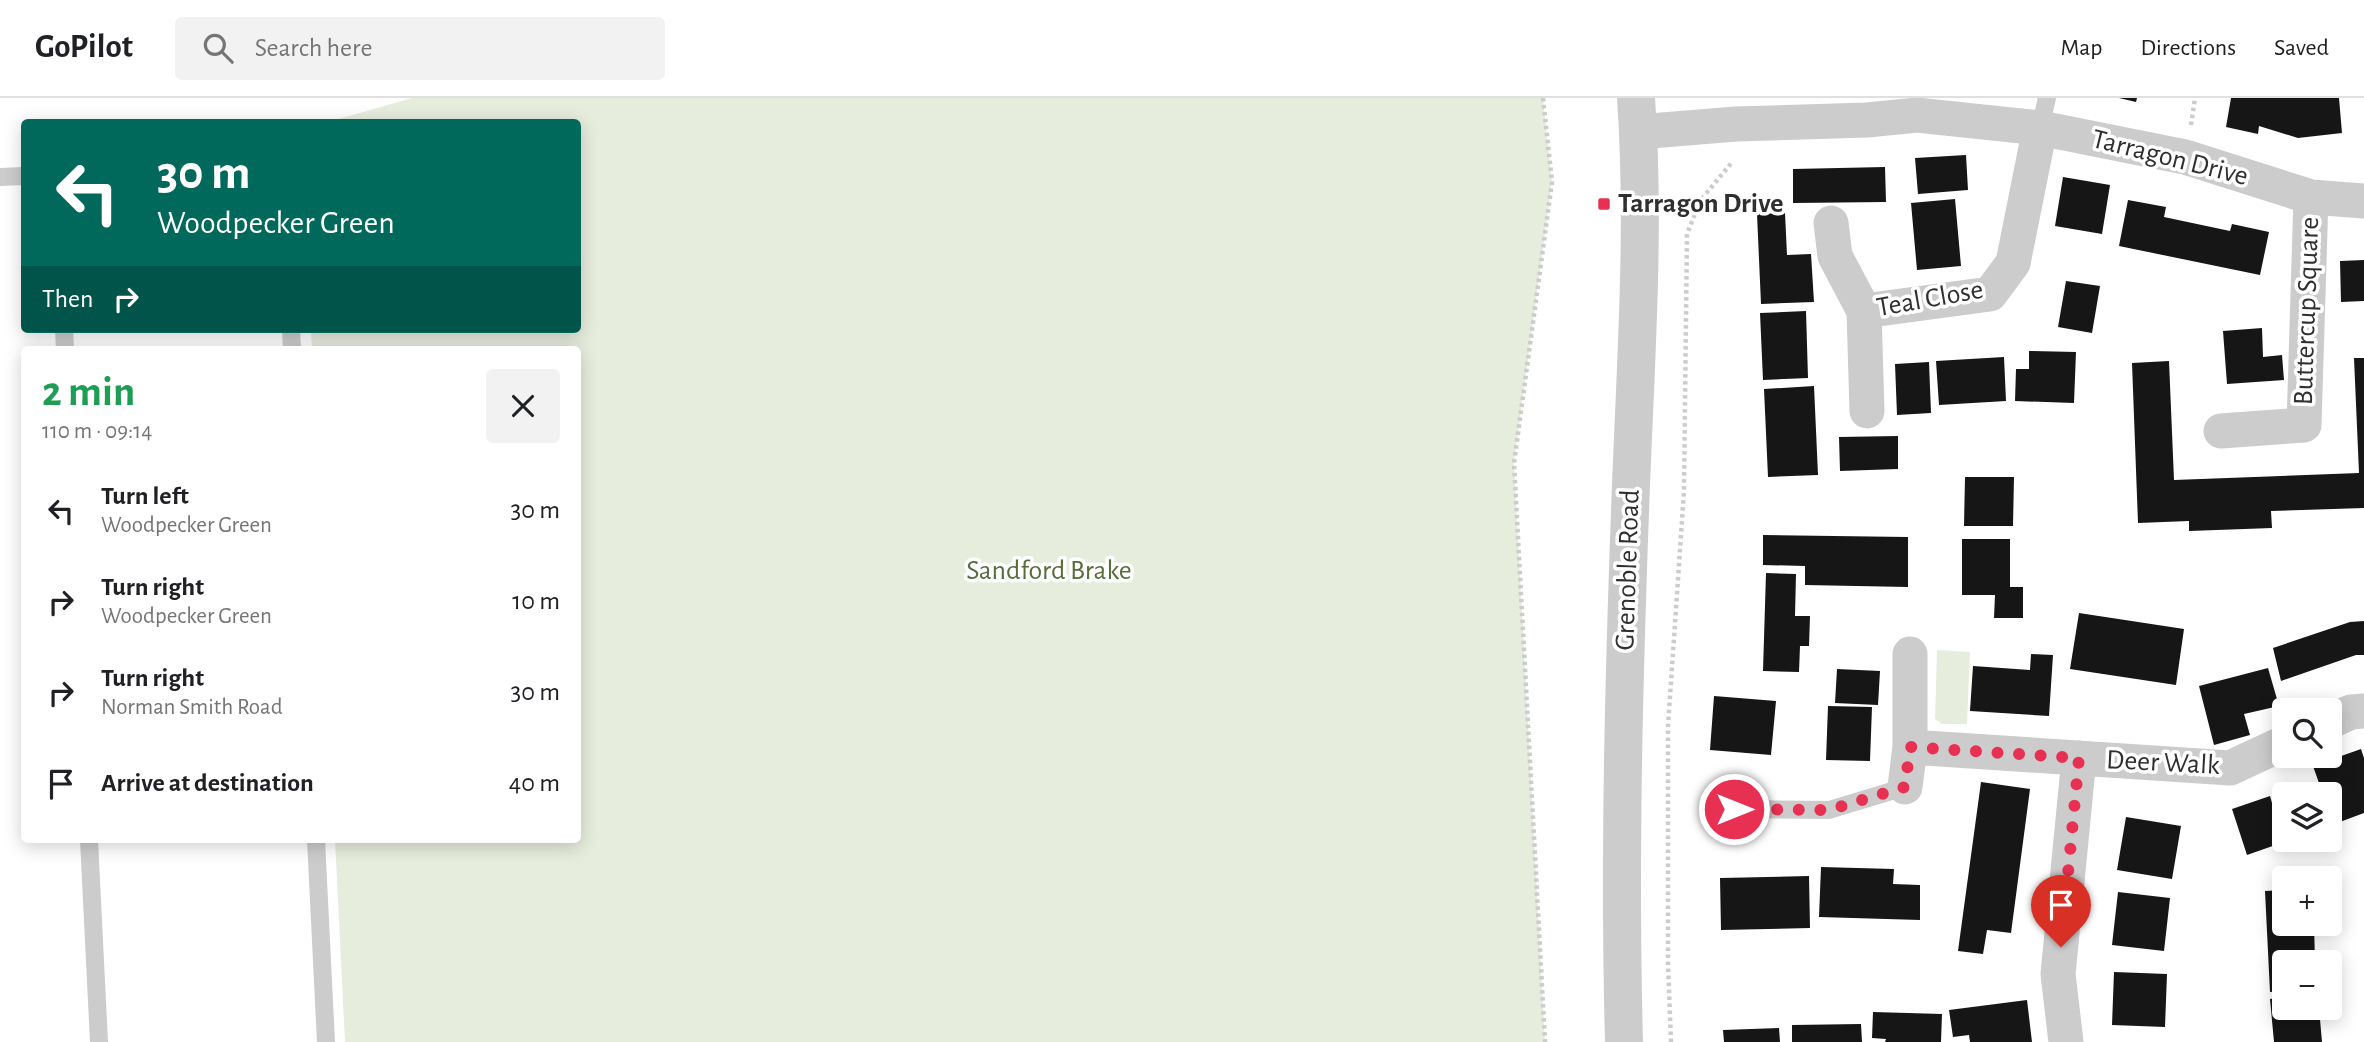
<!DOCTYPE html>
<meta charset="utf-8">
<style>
:root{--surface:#fff;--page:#f2f2f2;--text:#202124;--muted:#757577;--line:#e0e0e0}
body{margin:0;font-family:"Alegreya Sans",sans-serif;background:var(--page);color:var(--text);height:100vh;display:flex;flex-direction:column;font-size:26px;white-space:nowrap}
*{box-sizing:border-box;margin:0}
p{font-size:23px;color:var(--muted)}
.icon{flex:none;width:38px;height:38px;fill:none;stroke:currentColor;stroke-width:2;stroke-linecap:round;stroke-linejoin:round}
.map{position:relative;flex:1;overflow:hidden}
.drawer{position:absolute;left:21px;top:248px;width:560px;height:497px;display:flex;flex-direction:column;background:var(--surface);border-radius:7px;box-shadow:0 4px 18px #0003}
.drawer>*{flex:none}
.guide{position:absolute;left:21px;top:21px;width:560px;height:214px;border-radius:7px;box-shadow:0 4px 18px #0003;background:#00695c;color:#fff;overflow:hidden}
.controls{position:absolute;left:2272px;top:600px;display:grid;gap:14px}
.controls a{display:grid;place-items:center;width:70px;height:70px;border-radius:7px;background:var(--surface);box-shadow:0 4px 18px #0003;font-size:35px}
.pin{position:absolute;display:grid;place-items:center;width:60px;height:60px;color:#fff;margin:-72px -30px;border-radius:50% 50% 50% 0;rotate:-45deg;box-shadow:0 0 7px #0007}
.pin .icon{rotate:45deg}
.me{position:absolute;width:77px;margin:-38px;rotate:90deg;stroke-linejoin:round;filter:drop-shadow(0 0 5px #0008)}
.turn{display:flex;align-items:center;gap:24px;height:147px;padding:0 21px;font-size:32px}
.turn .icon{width:91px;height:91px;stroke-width:2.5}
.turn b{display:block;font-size:49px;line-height:60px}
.then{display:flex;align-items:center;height:66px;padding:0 21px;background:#0003;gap:14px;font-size:26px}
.round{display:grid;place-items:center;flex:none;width:74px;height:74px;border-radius:7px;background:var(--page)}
.headline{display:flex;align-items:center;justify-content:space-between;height:119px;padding:0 21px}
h1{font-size:42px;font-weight:700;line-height:52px;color:#1e9e55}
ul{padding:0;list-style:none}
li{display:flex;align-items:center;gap:21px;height:91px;padding:0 21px}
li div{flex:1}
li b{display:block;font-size:26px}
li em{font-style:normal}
header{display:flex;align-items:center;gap:42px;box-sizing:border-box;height:98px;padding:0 35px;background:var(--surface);border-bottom:2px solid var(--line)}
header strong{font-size:33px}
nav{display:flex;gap:38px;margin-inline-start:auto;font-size:24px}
.search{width:490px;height:63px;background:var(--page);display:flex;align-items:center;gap:18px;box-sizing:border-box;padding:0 24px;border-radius:7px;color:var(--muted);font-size:26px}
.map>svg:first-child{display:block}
</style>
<header>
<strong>GoPilot</strong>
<div class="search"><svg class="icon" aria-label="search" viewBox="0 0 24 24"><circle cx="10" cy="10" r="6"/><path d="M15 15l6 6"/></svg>Search here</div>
<nav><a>Map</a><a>Directions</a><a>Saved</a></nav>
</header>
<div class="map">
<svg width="2364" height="944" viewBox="0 0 2364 944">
<rect width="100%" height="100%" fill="#fff"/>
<!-- green -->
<path fill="#e7eddd" d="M412,0h1131l9,84 -38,281 31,579h-1200l-10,-202h243v-490h-266l-1,-21h267v-207h-250z
M1937,552l33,2 -3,72h-25l-7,-5z"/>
<!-- building -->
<path fill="#161616" d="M2119,0h18l-1,4z
M2231,0h108l3,35 -44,5 -39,-12 -1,8 -32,-7z
M1966,57l2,35 -50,4 -3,-36z
M1885,69l1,35 -93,1v-34z
M2063,79l47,8 -8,49 -47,-8z
M1955,101l6,67 -44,4 -6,-67z
M2128,102l38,7 -2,10 66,14 2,-7 37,8 -9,43 -141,-29z
M1785,115l2,42 24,-1 3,48 -53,2 -4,-90z
M2364,162v41l-23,1 -1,-41z
M2066,183l34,5 -8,47 -34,-6z
M1806,213l2,67 -45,2 -3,-67z
M2262,230l1,29 19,-2 2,25 -57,4 -4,-53z
M2029,253l47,1 -2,51 -59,-2 1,-32h13z
M2004,259l2,44 -67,4 -3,-44z
M2354,260h10v150l-93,3 1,17 -83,3v-10l-51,2 -6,-160 37,-2 5,119 185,-7z
M1929,264l2,51 -34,2 -2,-51z
M1814,288l4,89 -50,2 -4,-88z
M1898,338v33l-58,2 -1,-34z
M1965,379h49l-1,49h-49z
M1763,437l145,2v50l-103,-2v-19l-42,-1z
M1962,441h48v48h13v31h-29l1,-23h-33z
M1766,475l30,1 -1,42h15l-1,30h-9l-1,26 -36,-1z
M2079,515l105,16 -8,56 -106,-16z
M2364,523v34h-8l-75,26 -8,-33 77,-26z
M2031,556l22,1 -4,61 -79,-5 3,-45 57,4z
M2268,570l11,38 -35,8 6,21 -36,10 -15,-59z
M1837,571l43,2 -2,34 -43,-2z
M1714,598l62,5 -5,54 -61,-5z
M1828,608l44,1 -2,54 -44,-1z
M2361,651l3,9v55l-35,13v-32h-32l23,-8 -7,-20z
M1981,684l49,7 -19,144 -24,-3 -4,24 -25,-3z
M2270,698l2,7 12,-4v43l-37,13 -15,-46z
M2126,719l55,9 -9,53 -55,-9z
M1821,769l73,2 -1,15 27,1v35l-101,-3z
M1809,778l1,52 -89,2 -1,-52z
M2284,792v34h30l1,38h-31v29l-14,1 -5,-101z
M2118,794l52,6 -6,53 -52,-6z
M2114,874l53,2 -2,53 -53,-2z
M2284,899v11h35l3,34h-48l-4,-43z
M2027,902l5,42h-62l-1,-7 -16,2 -4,-27z
M1873,914l69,2 -1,28h-56l1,-3 -14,-1z
M1861,926l1,18h-70v-17z
M1779,930l1,14h-56l-1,-12z"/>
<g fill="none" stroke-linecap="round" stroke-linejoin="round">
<!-- path -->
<path stroke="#ccc" stroke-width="4.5" stroke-dasharray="3.5 3.5" stroke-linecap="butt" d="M1543,0l9,84 -38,281 31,579
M2191,27l4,-27
M1671,944l-3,-78v-238l16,-235 3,-257 13,-33 33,-40"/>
<!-- service -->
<path stroke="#ccc" stroke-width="18" d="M2040,30l7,-30
M0,79l24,-1
M64,231l1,21
M291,231l1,21
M1734,711l95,1 76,-23
M89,742l10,202
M316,742l10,202"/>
<!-- minor -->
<path stroke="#ccc" stroke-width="35" d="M1638,34l98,-8 131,-4 50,-5 123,13 145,29 126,40 53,4
M1831,125l4,33 29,55 3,100
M1864,213l126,-17 23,-31 27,-135
M2221,333l83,-6 7,-228
M2329,624l22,-10 13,-1
M1910,649l320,21 54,-25
M1905,689l5,-40v-93
M2066,944l-8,-68 21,-216"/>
<!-- tertiary -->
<path stroke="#ccc" stroke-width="38" d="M1624,944c-5,-186 0,-371 7,-557 5,-128 14,-259 5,-387"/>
</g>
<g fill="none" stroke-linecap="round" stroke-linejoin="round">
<!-- route -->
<path stroke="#e83052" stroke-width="12" stroke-dasharray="0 21.6" d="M1734,711l95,1 76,-23 5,-40 169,11 -18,189"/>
</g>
<!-- markers -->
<rect fill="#e83052" stroke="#fff" stroke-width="2.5" x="1597" y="99" width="14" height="14" rx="3.5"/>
<g text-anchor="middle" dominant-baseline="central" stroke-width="7" stroke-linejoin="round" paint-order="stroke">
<!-- street labels -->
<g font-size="28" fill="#2f2f2f" stroke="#fff">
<text transform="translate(2170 60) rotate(14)">Tarragon Drive</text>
<text transform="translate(1930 201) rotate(-10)">Teal Close</text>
<text transform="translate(2307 213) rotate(-88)">Buttercup Square</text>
<text transform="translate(1628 472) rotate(-88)">Grenoble Road</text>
<text transform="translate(2163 665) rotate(3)">Deer Walk</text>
</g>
<!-- poi labels -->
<g font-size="28" font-weight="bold" fill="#2f2f2f" stroke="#fff" text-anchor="start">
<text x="1618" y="106">Tarragon Drive</text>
</g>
<!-- park labels -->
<g font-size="28" fill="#586c3c" stroke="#fff">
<text x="1049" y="473">Sandford Brake</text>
</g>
</g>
</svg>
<div class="controls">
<a><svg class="icon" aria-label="search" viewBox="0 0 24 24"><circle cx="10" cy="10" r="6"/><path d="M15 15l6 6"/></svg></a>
<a><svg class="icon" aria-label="layers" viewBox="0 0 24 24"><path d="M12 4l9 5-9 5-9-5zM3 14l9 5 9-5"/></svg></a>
<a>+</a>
<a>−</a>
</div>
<div class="pin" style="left:2061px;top:849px;background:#d93025"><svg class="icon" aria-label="arrive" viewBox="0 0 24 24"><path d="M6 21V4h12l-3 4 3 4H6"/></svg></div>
<svg class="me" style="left:1734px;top:711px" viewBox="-20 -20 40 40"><circle r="17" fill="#e83052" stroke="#fff" stroke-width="3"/><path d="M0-11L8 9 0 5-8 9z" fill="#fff"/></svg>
<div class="guide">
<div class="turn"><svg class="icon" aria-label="left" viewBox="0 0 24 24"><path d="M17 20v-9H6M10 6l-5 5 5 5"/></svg><div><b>30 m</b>Woodpecker Green</div></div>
<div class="then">Then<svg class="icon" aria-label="right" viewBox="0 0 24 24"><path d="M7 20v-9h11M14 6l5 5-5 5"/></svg></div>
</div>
<section class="drawer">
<div class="headline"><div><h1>2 min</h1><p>110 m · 09:14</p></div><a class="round"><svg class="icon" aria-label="close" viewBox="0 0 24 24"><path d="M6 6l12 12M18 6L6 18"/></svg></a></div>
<ul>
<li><svg class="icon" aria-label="left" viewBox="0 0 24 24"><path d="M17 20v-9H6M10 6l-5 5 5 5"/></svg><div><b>Turn left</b><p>Woodpecker Green</p></div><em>30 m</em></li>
<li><svg class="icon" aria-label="right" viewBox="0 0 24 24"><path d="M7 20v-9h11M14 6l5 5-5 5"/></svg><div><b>Turn right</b><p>Woodpecker Green</p></div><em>10 m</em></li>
<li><svg class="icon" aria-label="right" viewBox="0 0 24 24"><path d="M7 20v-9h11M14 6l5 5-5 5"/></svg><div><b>Turn right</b><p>Norman Smith Road</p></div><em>30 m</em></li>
<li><svg class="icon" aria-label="arrive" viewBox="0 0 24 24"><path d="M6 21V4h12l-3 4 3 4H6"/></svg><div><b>Arrive at destination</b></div><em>40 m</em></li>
</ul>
</section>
</div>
